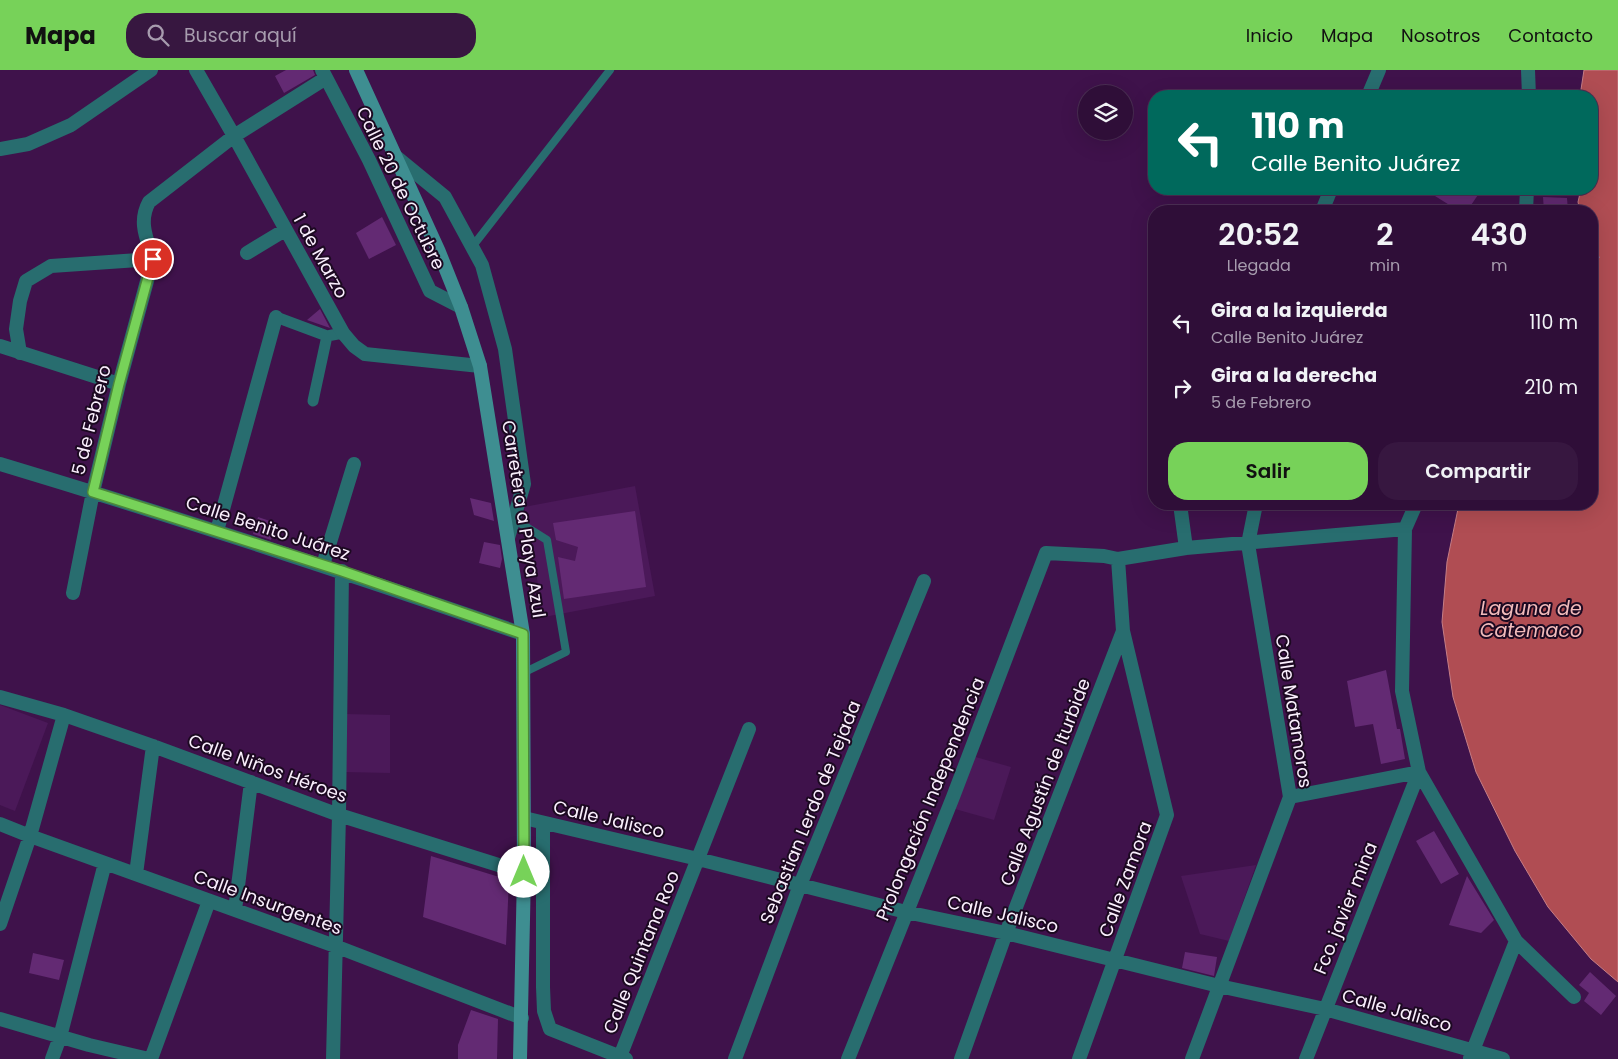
<!DOCTYPE html>
<html lang="es">
<meta charset="utf-8">
<style>
:root{--surface:#2f0e38;--page:#371740;--text:#f1f3f6;--muted:#a79cae;--line:#4a2e53;--accent:#77d259}
body{margin:0;font-family:Poppins,sans-serif;background:var(--page);color:var(--text);height:100vh;display:flex;flex-direction:column;font-size:19px;white-space:nowrap}
*{box-sizing:border-box;margin:0}
p{font-size:16px;color:var(--muted)}
.icon{flex:none;width:28px;height:28px;fill:none;stroke:currentColor;stroke-width:2;stroke-linecap:round;stroke-linejoin:round}
.map{position:relative;flex:1;overflow:hidden}
.details{position:absolute;left:1148px;top:135px;width:450px;height:305px;display:flex;flex-direction:column;background:var(--surface);border-radius:20px;box-shadow:0 5px 20px #0002,0 0 0 1px var(--line)}
.details>*{flex:none}
.top-card{position:absolute;left:1148px;top:20px;width:450px;height:105px;border-radius:20px;box-shadow:0 5px 20px #0002,0 0 0 1px var(--line);background:#00695c;color:#fff;overflow:hidden}
.fabs{position:absolute;left:1078px;top:15px;display:grid;gap:10px}
.fabs a{display:grid;place-items:center;width:55px;height:55px;border-radius:50%;background:var(--surface);box-shadow:0 5px 20px #0002,0 0 0 1px var(--line);font-size:25px}
.pin{position:absolute;display:grid;place-items:center;width:42px;height:42px;color:#fff;margin:-21px;border:2px solid #fff;border-radius:50%;box-shadow:0 1px 5px #0007}
.me{position:absolute;width:55px;margin:-28px;rotate:0deg;stroke-linejoin:round;filter:drop-shadow(0 0 4px #0008)}
.turn{display:flex;align-items:center;gap:18px;height:105px;padding:0 20px;font-size:22px}
.turn .icon{width:65px;height:65px;stroke-width:2.5}
.turn b{display:block;font-size:35px;line-height:42px}
.eta{display:flex;justify-content:space-evenly;align-items:center;height:85px;text-align:center}
.eta b{font-size:30px;font-weight:600;line-height:35px}
.action{display:flex;gap:10px;margin-top:auto;padding:10px 20px}
.action a{flex:1;height:58px;border-radius:20px;background:var(--accent);color:#111;font-size:20px;font-weight:600;line-height:58px;text-align:center}
.action a+a{background:var(--page);color:var(--text)}
ul{padding:0;list-style:none}
li{display:flex;align-items:center;gap:15px;height:65px;padding:0 20px}
li div{flex:1}
li b{display:block;font-size:19px}
li em{font-style:normal}
header{display:flex;align-items:center;gap:30px;box-sizing:border-box;height:70px;padding:0 25px;background:var(--accent);color:#111}
header strong{font-size:24px}
nav{display:flex;gap:28px;margin-inline-start:auto;font-size:18px}
.search{width:350px;height:45px;background:var(--page);display:flex;align-items:center;gap:12px;box-sizing:border-box;padding:0 18px;border-radius:20px;color:var(--muted);font-size:19px}
.map>svg:first-child{display:block}
</style>
<header>
<strong>Mapa</strong>
<div class="search"><svg class="icon" aria-label="search" viewBox="0 0 24 24"><circle cx="10" cy="10" r="6"/><path d="M15 15l6 6"/></svg>Buscar aquí</div>
<nav><a>Inicio</a><a>Mapa</a><a>Nosotros</a><a>Contacto</a></nav>
</header>
<div class="map">
<svg width="1618" height="989" viewBox="0 0 1618 989">
<rect width="100%" height="100%" fill="#3f124b"/>
<!-- built -->
<path fill="#4b1959" d="M635,416l20,110 -111,21 -20,-110z
M0,635l48,18 -33,88 -15,-6z
M344,644l46,1v58l-46,-1z
M972,686l39,11 -17,53 -39,-11z
M1256,795l-27,76 -29,-7 -19,-58z"/>
<!-- water -->
<path fill="#b04d53" stroke="#c67e86" d="M1584,0h34v912l-27,-23 -43,-52 -33,-56 -39,-79 -23,-75 -11,-75 5,-60 12,-58h132v-293h-11l-2,-9 3,-13h10v-22l3,-9 -3,-13v-49h-11z"/>
<!-- building -->
<path fill="#632a73" d="M286,0h27l2,5 -31,18 -9,-17z
M1439,119h43l-15,22h-8l-24,-15z
M1543,127l24,1 1,13h-24z
M382,147l14,28 -27,14 -13,-26z
M320,239l10,19 -23,-8z
M470,428l21,5 3,18 -20,-6z
M635,441l11,76 -82,12 -6,-42 17,4 3,-14 -22,-7 -3,-17z
M258,447l18,6 -5,17 -18,-6z
M484,472l16,3 2,14 -2,9 -21,-5z
M1386,600l11,59h3l5,30 -24,5 -8,-40 -18,3 -8,-46z
M1434,761l25,43 -18,10 -25,-43z
M431,786l78,24 -3,65 -83,-28z
M1467,806l27,44 -13,13 -32,-8z
M1185,882l32,5 -3,19 -32,-8z
M33,883l31,7 -5,20 -30,-7z
M1590,902l26,24 -15,19 -17,-14 5,-8 -10,-8z
M471,940l27,9 -1,40h-39v-14z"/>
<g fill="none" stroke-linecap="round" stroke-linejoin="round">
<!-- path -->
<path stroke="#9c80a3" stroke-width="2.5" stroke-dasharray="2.5 4" stroke-linecap="butt" d="M1591,190l12,-5"/>
<!-- service -->
<path stroke="#286d6f" stroke-width="8" d="M472,177l138,-177
M512,448l35,22 19,112 -43,21"/>
<!-- pedestrian -->
<path stroke="#286d6f" stroke-width="11" d="M276,247l51,19 16,-3
M313,331l14,-65"/>
<!-- minor -->
<path stroke="#286d6f" stroke-width="14" d="M196,0l38,66 109,197 11,13 11,8 115,12
M322,0l47,90 61,131 31,16
M1528,0l1,26
M1368,26l11,-26
M0,79l28,-5 43,-19 80,-55
M395,86l50,41 37,68 23,84 19,135 -16,54
M1322,141l9,-22
M1526,141l1,-22
M247,183l38,-23
M153,189c-6,-20 -15,-37 -4,-57l85,-66 92,-58
M0,276l119,38
M20,283l-4,-24 4,-28 6,-20 25,-15 102,-7
M0,394c176,53 350,110 523,170
M1180,434l6,44
M1416,434l-11,25 -3,162 17,81 97,169 58,56
M217,461l59,-214
M323,495l31,-101
M73,523l20,-101 26,-108 34,-125
M0,627l64,18 89,31 186,69 185,58
M1290,727l129,-25
M524,748l174,41 208,53 100,21 213,53 106,23 178,50
M543,753v164l1,24 6,18 76,30
M0,754l30,12 305,110 187,72
M136,804l17,-128
M235,840l16,-128
M0,854l30,-88 34,-121
M0,949l89,26 60,14
M1470,988l46,-117
M52,989l8,-22 45,-174
M151,989l58,-158
M333,989l6,-244 3,-244
M619,989l130,-330
M735,989l65,-174 124,-304
M848,989l105,-262 93,-244 58,3 14,3 68,-11 219,-19
M961,989l45,-126 117,-302
M1079,989l88,-244 -44,-184 -5,-72
M1192,989l98,-262 -42,-253 8,-40
M1306,989l113,-287"/>
<!-- secondary -->
<path stroke="#3e8e91" stroke-width="14" d="M356,0l83,182 22,55 19,59 43,268 1,239 -4,186"/>
</g>
<g fill="none" stroke-linecap="round" stroke-linejoin="round">
<defs>
<path id="route" d="M153,189l-34,125 -26,108 249,79 181,63 1,238"/>
</defs>
<!-- route casing -->
<use href="#route" stroke="#4d883a" stroke-width="12"/>
<!-- route -->
<use href="#route" stroke="#77d259" stroke-width="9"/>
</g>
<g text-anchor="middle" dominant-baseline="central" stroke-width="4" stroke-linejoin="round" paint-order="stroke">
<!-- street labels -->
<g font-size="18" fill="#faeffd" stroke="#1c0921">
<text transform="translate(401 118) rotate(64)">Calle 20 de Octubre</text>
<text transform="translate(321 186) rotate(61)">1 de Marzo</text>
<text transform="translate(91 350) rotate(-76)">5 de Febrero</text>
<text transform="translate(524 449) rotate(81)">Carretera a Playa Azul</text>
<text transform="translate(268 458) rotate(18)">Calle Benito Juárez</text>
<text transform="translate(1294 641) rotate(81)">Calle Matamoros</text>
<text transform="translate(268 698) rotate(20)">Calle Niños Héroes</text>
<text transform="translate(1045 712) rotate(-69)">Calle Agustín de Iturbide</text>
<text transform="translate(930 729) rotate(-68)">Prolongación Independencia</text>
<text transform="translate(810 742) rotate(-68)">Sebastian Lerdo de Tejada</text>
<text transform="translate(609 749) rotate(13)">Calle Jalisco</text>
<text transform="translate(1125 809) rotate(-70)">Calle Zamora</text>
<text transform="translate(268 832) rotate(20)">Calle Insurgentes</text>
<text transform="translate(1345 838) rotate(-68)">Fco. javier mina</text>
<text transform="translate(1003 844) rotate(13)">Calle Jalisco</text>
<text transform="translate(641 882) rotate(-68)">Calle Quintana Roo</text>
<text transform="translate(1397 940) rotate(16)">Calle Jalisco</text>
</g>
<!-- water labels -->
<g font-size="19" font-style="italic" fill="#f2bbbb" stroke="#1c0921">
<text x="1531" y="538">Laguna de<tspan x="1531" dy="22">Catemaco</tspan></text>
</g>
</g>
</svg>
<div class="fabs">
<a><svg class="icon" aria-label="layers" viewBox="0 0 24 24"><path d="M12 4l9 5-9 5-9-5zM3 14l9 5 9-5"/></svg></a>
</div>
<div class="pin" style="left:153px;top:189px;background:#d93025"><svg class="icon" aria-label="arrive" viewBox="0 0 24 24"><path d="M6 21V4h12l-3 4 3 4H6"/></svg></div>
<svg class="me" style="left:524px;top:802px" viewBox="-20 -20 40 40"><circle r="19" fill="#fff"/><path d="M0-13L10 11 0 6-10 11z" fill="#77d259"/></svg>
<div class="top-card">
<div class="turn"><svg class="icon" aria-label="left" viewBox="0 0 24 24"><path d="M17 20v-9H6M10 6l-5 5 5 5"/></svg><div><b>110 m</b>Calle Benito Juárez</div></div>
</div>
<section class="details">
<div class="eta">
<div><b>20:52</b><p>Llegada</p></div>
<div><b>2</b><p>min</p></div>
<div><b>430</b><p>m</p></div>
</div>
<ul>
<li><svg class="icon" aria-label="left" viewBox="0 0 24 24"><path d="M17 20v-9H6M10 6l-5 5 5 5"/></svg><div><b>Gira a la izquierda</b><p>Calle Benito Juárez</p></div><em>110 m</em></li>
<li><svg class="icon" aria-label="right" viewBox="0 0 24 24"><path d="M7 20v-9h11M14 6l5 5-5 5"/></svg><div><b>Gira a la derecha</b><p>5 de Febrero</p></div><em>210 m</em></li>
</ul>
<div class="action"><a>Salir</a><a>Compartir</a></div>
</section>
</div>
